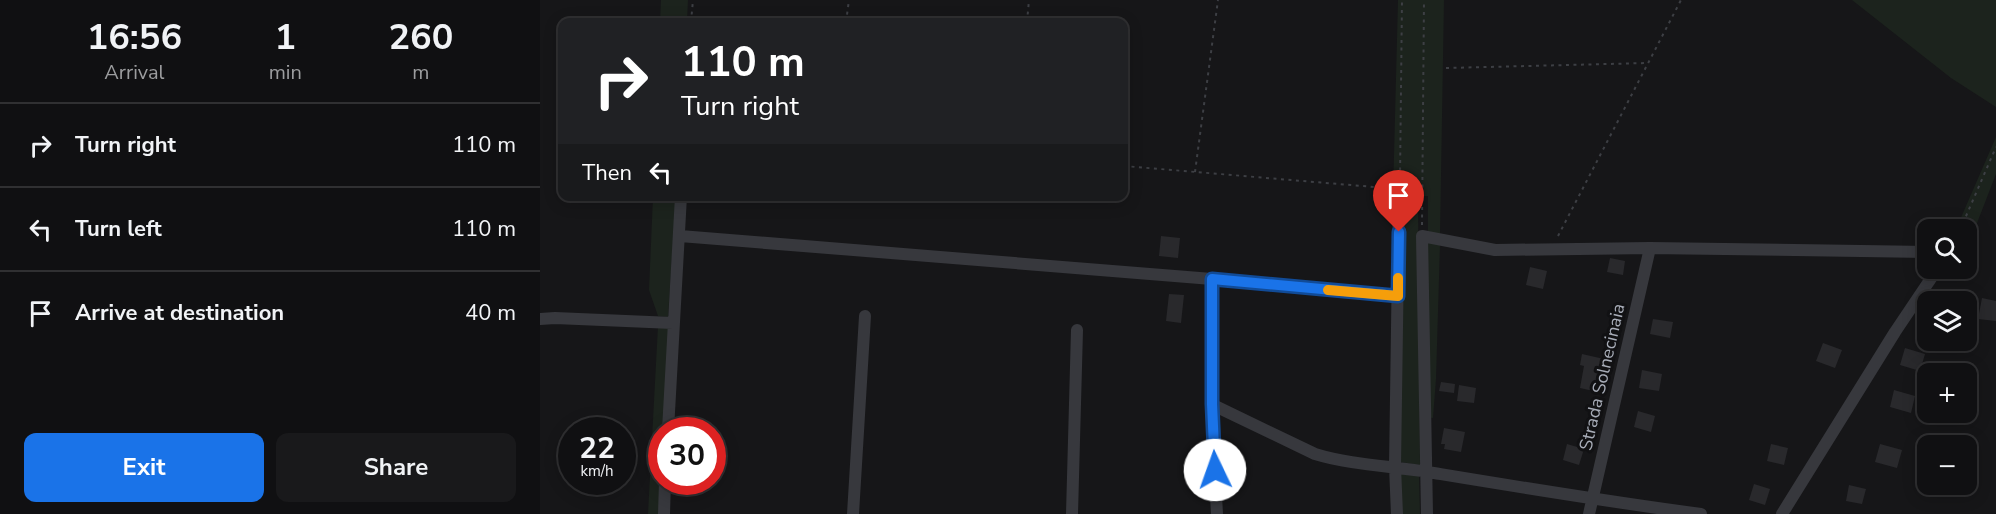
<!DOCTYPE html>
<meta charset="utf-8">
<style>
:root{--surface:#101012;--page:#19191b;--text:#f1f3f6;--muted:#9c9d9f;--line:#303032;--accent:#1a73e8}
body{margin:0;font-family:"Nunito Sans",sans-serif;background:var(--page);color:var(--text);height:100vh;display:flex;flex-direction:column;font-size:22px;white-space:nowrap}
*{box-sizing:border-box;margin:0}
p{font-size:20px;color:var(--muted)}
.icon{flex:none;width:33px;height:33px;fill:none;stroke:currentColor;stroke-width:2;stroke-linecap:round;stroke-linejoin:round}
.map{position:relative;flex:1;overflow:hidden}
.drawer{display:flex;flex-direction:column;background:var(--surface);width:540px}
.drawer>*{flex:none}
.banner{position:absolute;left:18px;top:18px;width:570px;height:183px;border-radius:12px;box-shadow:0 3px 15px #0003,0 0 0 2px var(--line);background:#202124;color:#fff;overflow:hidden}
.controls{position:absolute;left:1377px;top:219px;display:grid;gap:12px}
.controls a{display:grid;place-items:center;width:60px;height:60px;border-radius:12px;background:var(--surface);box-shadow:0 3px 15px #0003,0 0 0 2px var(--line);font-size:30px}
.speed{position:absolute;left:18px;top:417px;display:flex;gap:12px;font-size:30px;font-weight:700;text-align:center}
.speed>*{display:grid;place-content:center;width:78px;height:78px;border-radius:50%;background:var(--surface);box-shadow:0 3px 15px #0003,0 0 0 2px var(--line);line-height:1}
.speed small{font-size:15px;font-weight:400}
.speed .limit{border:9px solid #d22;background:#fff;color:#111}
.pin{position:absolute;display:grid;place-items:center;width:51px;height:51px;color:#fff;margin:-62px -26px;border-radius:50% 50% 50% 0;rotate:-45deg;box-shadow:0 0 6px #0007}
.pin .icon{rotate:45deg}
.me{position:absolute;width:66px;margin:-33px;rotate:357deg;stroke-linejoin:round;filter:drop-shadow(0 0 4px #0008)}
.turn{display:flex;align-items:center;gap:21px;height:126px;padding:0 24px;font-size:27px}
.turn .icon{width:78px;height:78px;stroke-width:2.5}
.turn b{display:block;font-size:42px;line-height:51px}
.then{display:flex;align-items:center;height:57px;padding:0 24px;background:#0003;gap:12px;font-size:22px}
.eta{display:flex;justify-content:space-evenly;align-items:center;height:102px;text-align:center}
.eta b{font-size:36px;font-weight:700;line-height:42px}
.cta{display:flex;gap:12px;margin-top:auto;padding:12px 24px}
.cta a{flex:1;height:69px;border-radius:12px;background:var(--accent);color:#fff;font-size:24px;font-weight:700;line-height:69px;text-align:center}
.cta a+a{background:var(--page);color:var(--text)}
ul{padding:0;list-style:none}
li{display:flex;align-items:center;gap:18px;height:84px;padding:0 24px;border-top:2px solid var(--line)}
li div{flex:1}
li b{display:block;font-size:22px}
li em{font-style:normal}
main{display:flex;flex:1;min-height:0}
.map>svg:first-child{display:block}
</style>
<main>
<section class="drawer">
<div class="eta">
<div><b>16:56</b><p>Arrival</p></div>
<div><b>1</b><p>min</p></div>
<div><b>260</b><p>m</p></div>
</div>
<ul>
<li><svg class="icon" aria-label="right" viewBox="0 0 24 24"><path d="M7 20v-9h11M14 6l5 5-5 5"/></svg><div><b>Turn right</b></div><em>110 m</em></li>
<li><svg class="icon" aria-label="left" viewBox="0 0 24 24"><path d="M17 20v-9H6M10 6l-5 5 5 5"/></svg><div><b>Turn left</b></div><em>110 m</em></li>
<li><svg class="icon" aria-label="arrive" viewBox="0 0 24 24"><path d="M6 21V4h12l-3 4 3 4H6"/></svg><div><b>Arrive at destination</b></div><em>40 m</em></li>
</ul>
<div class="cta"><a>Exit</a><a>Share</a></div>
</section>
<div class="map">
<svg width="1456" height="514" viewBox="0 0 1456 514">
<rect width="100%" height="100%" fill="#161618"/>
<!-- green -->
<path fill="#1c231d" d="M121,0h27l-1,22h-27z
M858,0h46l-4,235 -12,-4v-35h-10l2,269 -20,-3 -7,-268z
M1312,0h144v107l-45,-29z
M1456,137v37l-29,75 -1,-19 -10,-1z
M113,197h23l-8,120 -10,-1 -9,-26z
M886,240l14,5 -4,134 -3,39 -6,-1z
M118,326h12l-6,104h-2l-2,84h-12z
M860,472l19,4 1,38h-19z"/>
<!-- building -->
<path fill="#29292c" d="M621,236l19,2 -2,20 -19,-2z
M1070,258l15,3 -2,14 -16,-3z
M990,267l17,4 -4,18 -17,-4z
M629,294l15,1 -3,28 -15,-2z
M1442,298l14,3v20l-18,-2z
M1113,319l20,3 -3,16 -20,-4z
M1283,343l19,7 -7,18 -19,-7z
M1365,348l20,6 -5,17 -20,-6z
M1042,354l22,5 -6,33 -18,-4 4,-22 -4,-1z
M1102,370l20,4 -3,17 -20,-3z
M901,382l14,2 -1,9 -15,-2z
M919,385l17,3 -2,15 -17,-2z
M1354,390l21,6 -4,17 -21,-6z
M1098,411l17,5 -4,16 -17,-5z
M904,428l21,4 -4,20 -17,-3 1,-5h-4z
M1027,444l17,5 -5,16 -16,-5z
M1231,444l17,4 -4,17 -17,-4z
M1340,444l22,6 -5,18 -22,-6z
M1214,484l16,5 -5,16 -16,-5z
M1309,485l17,4 -4,15 -16,-3z"/>
<g fill="none" stroke-linecap="round" stroke-linejoin="round">
<!-- path -->
<path stroke="#3d3f44" stroke-width="2" stroke-dasharray="3 4.5" stroke-linecap="butt" d="M151,22l2,-22
M306,22l3,-22
M487,22l2,-22
M906,68l202,-5
M584,166l263,22
M655,172l23,-172
M860,178l2,-178
M882,225l2,-225
M1420,230l36,-83
M1018,236l123,-236"/>
<!-- minor -->
<path stroke="#37383d" stroke-width="12" d="M140,236l532,43 186,17
M672,279l-1,125 6,110
M0,319l15,-1 118,5
M671,404l104,50c36,11 76,12 113,18 91,15 181,30 273,42
M128,430l13,-234
M124,514l1,-32
M313,514l12,-198
M532,514l5,-184
M857,514l-2,-47 4,-278
M887,514l-5,-278 73,14 155,-2 278,4
M1049,514l61,-266
M1242,514l113,-182 43,-64"/>
</g>
<g fill="none" stroke-linecap="round" stroke-linejoin="round">
<defs>
<path id="route" d="M675,470l-3,-66v-125l186,17 1,-64"/>
</defs>
<!-- route casing -->
<use href="#route" stroke="#114b97" stroke-width="15"/>
<!-- route -->
<use href="#route" stroke="#1a73e8" stroke-width="10"/>
<!-- slow -->
<path stroke="#f59e0b" stroke-width="10" d="M788,290l70,6v-18"/>
</g>
<g text-anchor="middle" dominant-baseline="central" stroke-width="6" stroke-linejoin="round" paint-order="stroke">
<!-- street labels -->
<g font-size="18" fill="#a8adb8" stroke="#111113">
<text transform="translate(1062 377) rotate(-77)">Strada Solnecinaia</text>
</g>
</g>
</svg>
<div class="controls">
<a><svg class="icon" aria-label="search" viewBox="0 0 24 24"><circle cx="10" cy="10" r="6"/><path d="M15 15l6 6"/></svg></a>
<a><svg class="icon" aria-label="layers" viewBox="0 0 24 24"><path d="M12 4l9 5-9 5-9-5zM3 14l9 5 9-5"/></svg></a>
<a>+</a>
<a>−</a>
</div>
<div class="speed"><div>22<small>km/h</small></div><div class="limit">30</div></div>
<div class="pin" style="left:859px;top:232px;background:#d93025"><svg class="icon" aria-label="arrive" viewBox="0 0 24 24"><path d="M6 21V4h12l-3 4 3 4H6"/></svg></div>
<svg class="me" style="left:675px;top:470px" viewBox="-20 -20 40 40"><circle r="19" fill="#fff"/><path d="M0-13L10 11 0 6-10 11z" fill="#1a73e8"/></svg>
<div class="banner">
<div class="turn"><svg class="icon" aria-label="right" viewBox="0 0 24 24"><path d="M7 20v-9h11M14 6l5 5-5 5"/></svg><div><b>110 m</b>Turn right</div></div>
<div class="then">Then<svg class="icon" aria-label="left" viewBox="0 0 24 24"><path d="M17 20v-9H6M10 6l-5 5 5 5"/></svg></div>
</div>
</div>
</main>
